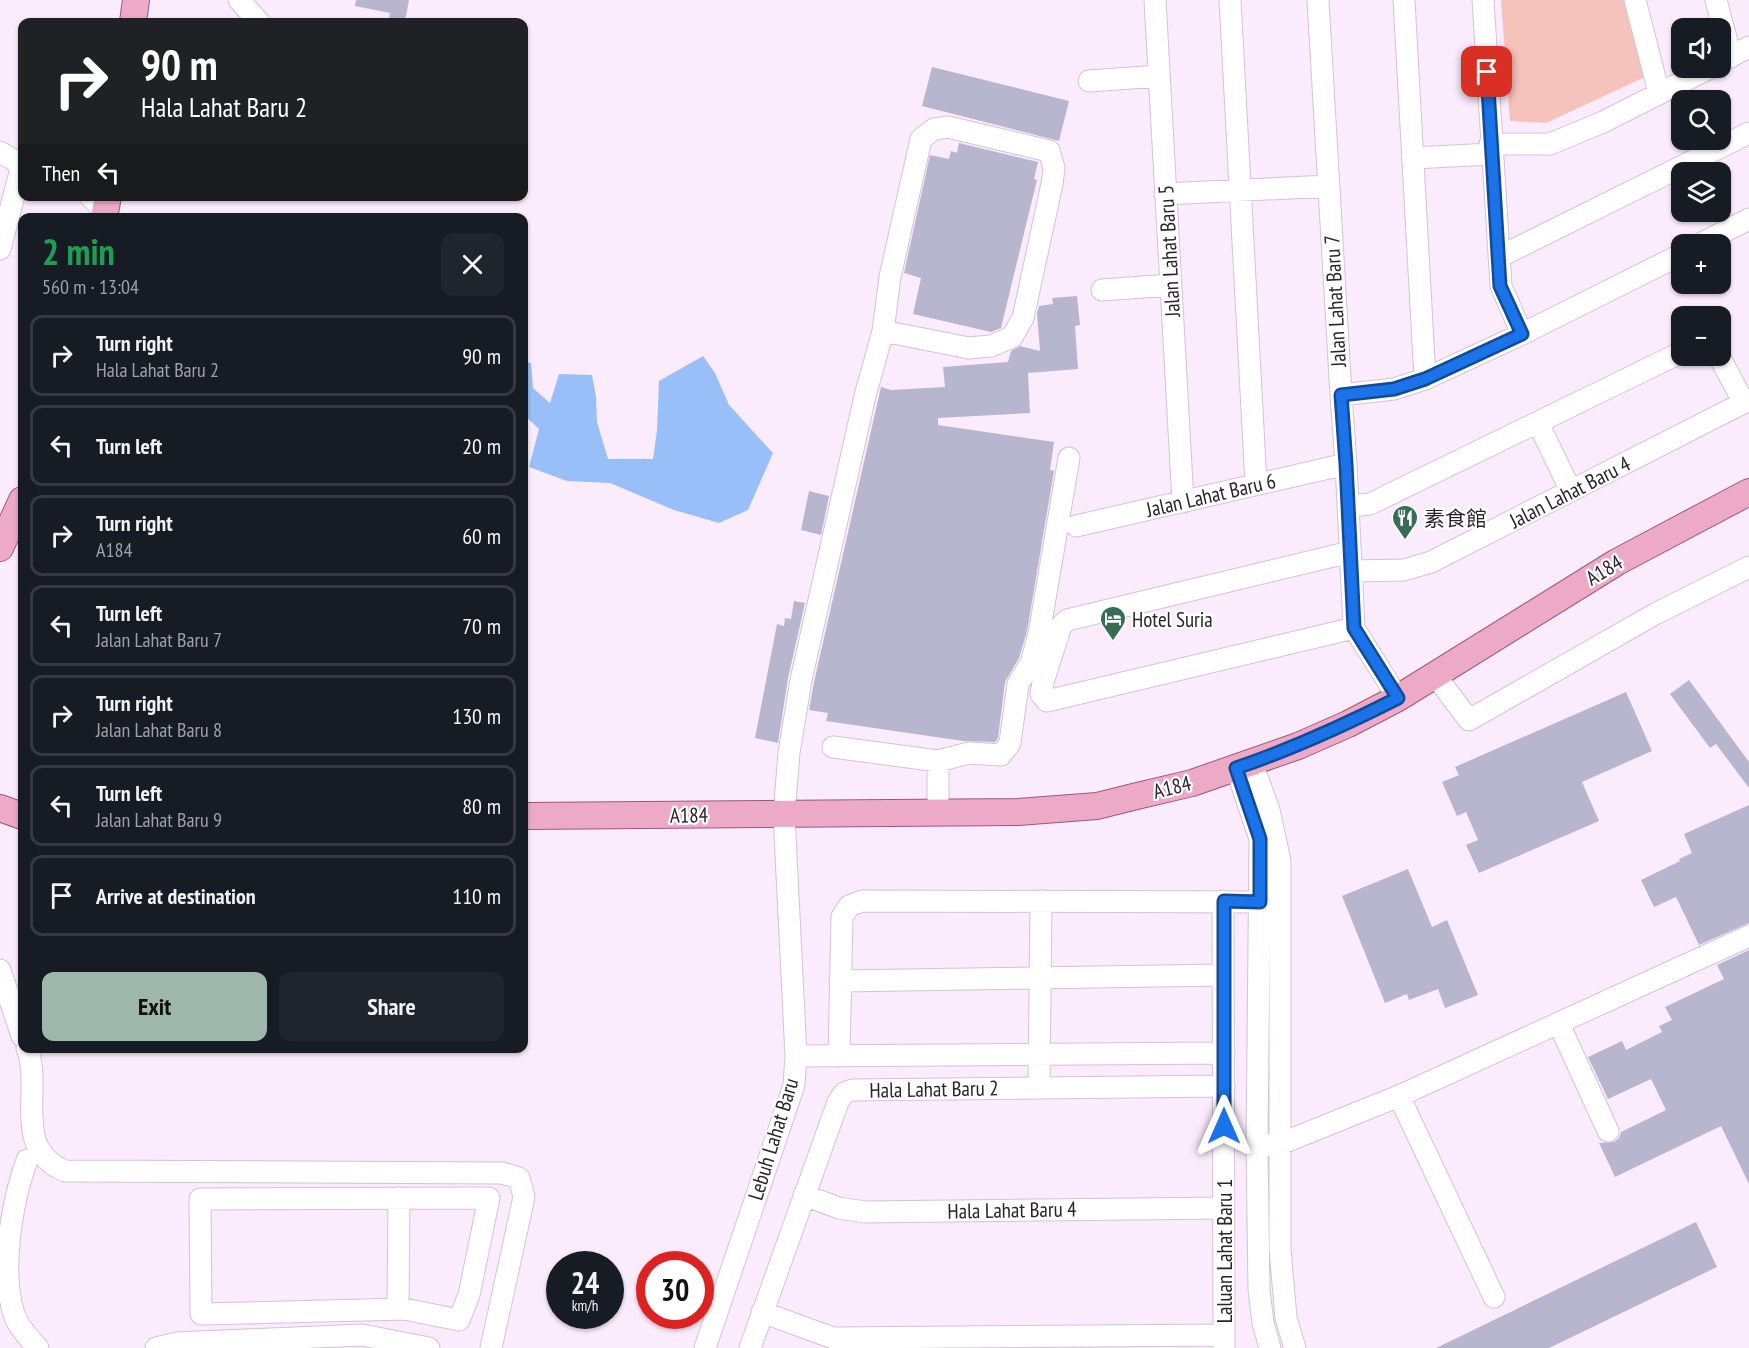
<!DOCTYPE html>
<meta charset="utf-8">
<style>
:root{--surface:#171b24;--page:#20242c;--text:#f1f3f6;--muted:#9ea1a6;--line:#363941;--accent:#9db7ad}
body{margin:0;font-family:"PT Sans Narrow","Noto Sans SC",sans-serif;background:var(--page);color:var(--text);height:100vh;display:flex;flex-direction:column;font-size:22px;white-space:nowrap}
*{box-sizing:border-box;margin:0}
p{font-size:20px;color:var(--muted)}
.icon{flex:none;width:33px;height:33px;fill:none;stroke:currentColor;stroke-width:2;stroke-linecap:round;stroke-linejoin:round}
.map{position:relative;flex:1;overflow:hidden}
.drawer{position:absolute;left:18px;top:213px;width:510px;height:840px;display:flex;flex-direction:column;background:var(--surface);border-radius:12px;box-shadow:0 2px 4px #0004}
.drawer>*{flex:none}
.banner{position:absolute;left:18px;top:18px;width:510px;height:183px;border-radius:12px;box-shadow:0 2px 4px #0004;background:#202124;color:#fff;overflow:hidden}
.controls{position:absolute;left:1671px;top:18px;display:grid;gap:12px}
.controls a{display:grid;place-items:center;width:60px;height:60px;border-radius:12px;background:var(--surface);box-shadow:0 2px 4px #0004;font-size:30px}
.speed{position:absolute;left:546px;top:1251px;display:flex;gap:12px;font-size:30px;font-weight:700;text-align:center}
.speed>*{display:grid;place-content:center;width:78px;height:78px;border-radius:50%;background:var(--surface);box-shadow:0 2px 4px #0004;line-height:1}
.speed small{font-size:15px;font-weight:400}
.speed .limit{border:9px solid #d22;background:#fff;color:#111}
.pin{position:absolute;display:grid;place-items:center;width:51px;height:51px;color:#fff;margin:-26px;border-radius:12px;box-shadow:0 3px 9px #0006}
.me{position:absolute;width:66px;margin:-33px;rotate:0deg;stroke-linejoin:round;filter:drop-shadow(0 0 4px #0008)}
.turn{display:flex;align-items:center;gap:21px;height:126px;padding:0 24px;font-size:27px}
.turn .icon{width:78px;height:78px;stroke-width:2.5}
.turn b{display:block;font-size:42px;line-height:51px}
.then{display:flex;align-items:center;height:57px;padding:0 24px;background:#0003;gap:12px;font-size:22px}
.round{display:grid;place-items:center;flex:none;width:63px;height:63px;border-radius:12px;background:var(--page)}
.head{display:flex;align-items:center;justify-content:space-between;height:102px;padding:0 24px}
h1{font-size:36px;font-weight:800;line-height:45px;color:#1e9e55}
.cta{display:flex;gap:12px;margin-top:auto;padding:12px 24px}
.cta a{flex:1;height:69px;border-radius:12px;background:var(--accent);color:#111;font-size:24px;font-weight:800;line-height:69px;text-align:center}
.cta a+a{background:var(--page);color:var(--text)}
ul{padding:0;list-style:none}
li{display:flex;align-items:center;gap:18px;height:81px;margin:0 12px 9px;padding:0 12px;border:3px solid var(--line);border-radius:12px}
li div{flex:1}
li b{display:block;font-size:22px}
li em{font-style:normal}
.map>svg:first-child{display:block}
</style>
<div class="map">
<svg width="1749" height="1348" viewBox="0 0 1749 1348">
<rect width="100%" height="100%" fill="#fbecfd"/>
<!-- green -->
<path fill="#f6c2bc" d="M1501,0h123l21,77 -99,46 -36,-2z"/>
<!-- water -->
<path fill="#99bff9" d="M703,356l12,17 14,32 44,48 -25,57 -29,13 -45,-13 -64,-27 -43,-2 -38,-14 10,-38 -15,-14v-53l7,1 2,25 17,15 9,-29 33,1 4,22 1,25 11,37h45l4,-29 2,-49z"/>
<!-- building -->
<path fill="#b8b6ce" d="M356,0h53l-4,21 -16,-3 1,-5 -35,-7z
M932,67l137,34 -10,40 -137,-35z
M959,143l79,19 -4,17 3,1 -36,148 -10,4 -78,-18 8,-36 -17,-5 26,-118 19,4 2,-8 6,2z
M1077,296l3,29 -5,1 3,43 -50,4 2,40 -92,5v7l116,17 -4,28 4,1 -27,160 -8,27 -14,24 -7,56 -3,4 -32,-1 -137,-20 2,-8 -19,-3 5,-28 67,-295 10,3 54,-3 -2,-20 65,-5 3,-11 9,-5 20,5 -3,-37 2,-8 14,-2 -1,-6z
M809,491l20,5 -8,39 -20,-5z
M794,601l11,2 -17,75 -10,65 -23,-5 22,-114 7,2 1,-8 6,1z
M1689,680l60,82v26l-33,-44 -6,4 -40,-54z
M1626,692l26,59 -70,31 17,39 -120,52 -13,-28 12,-5 -12,-28 -9,4 -15,-34 17,-7 -4,-8z
M1749,805v118l-50,22 -23,-48 -22,10 -13,-27 39,-19 -1,-2 13,-6 -8,-19z
M1408,869l24,58 15,-7 31,75 -33,13 -7,-19 -29,11 -2,-6 -22,9 -43,-107z
M1749,950v234l-28,-58 -106,51 -16,-34 15,-1 5,-4 2,-6 45,-22 -15,-31 -43,20 -20,-42 34,-16 4,9 36,-18 -3,-6 13,-6 -7,-13 59,-28 -7,-14z
M1696,1222l21,45 -168,81h-113z"/>
<g fill="none" stroke-linecap="round" stroke-linejoin="round">
<defs>
<path id="minor" d="M239,0l20,22
M1155,0l28,502
M1230,0l26,484
M1318,0l23,395 5,69 8,164 44,70
M1404,0l21,379
M1483,0l18,286 21,48
M1635,0l24,93
M1716,0l15,57
M1720,62l29,-15
M1089,81l70,-5
M1490,144h60l53,-22 107,-54
M0,152l22,13
M1413,158l78,-4
M1165,194l164,-8
M90,196l15,16
M1700,244l49,-25
M0,249l22,-84
M1499,257l250,-124
M1102,290l68,-5
M1719,356l25,47
M1341,395l53,-6 31,-10 97,-45 160,-80
M1538,423l33,68
M1349,506l21,-2 312,-152
M1076,526l270,-62
M1350,552l-283,68 -6,6 -18,56 -2,12 6,7 307,-73
M1351,571l53,-1 27,-8 318,-162
M1435,675l34,45 186,-106 94,-47
M833,747l105,14 31,-8 32,2 9,-12 8,-59 13,-21 8,-29 30,-176
M938,761v52
M1252,763l17,47 11,51v388l6,69 9,30
M1236,768l24,71 -3,307 2,144 4,33 7,25
M1223,901l1,446
M0,970l22,66
M840,981l383,-6
M1559,1024l49,107
M27,1048c16,43 -16,100 38,123l437,2 17,5 5,19 -33,151
M796,1056l428,-3
M839,1056l3,-139 7,-11 13,-5 411,1
M1039,1088l2,-187
M1399,1096l95,201
M1267,1145l13,-1 119,-48 350,-160
M27,1160c-15,41 -27,111 -13,154 4,13 15,24 24,34
M804,1195l35,13 26,4 359,-4
M489,1198l-20,97 -10,25 -55,-11 -203,5 -1,-115z
M398,1309l1,-111
M762,1312l71,26 391,-3
M156,1348l21,-5 185,-8 67,13
M705,1348l89,-263 2,-29 -12,-242 5,-61 12,-73 64,-284 18,-65 86,17 22,-2 21,-9 11,-19 29,-134 2,-16 -5,-17 -101,-24 -14,2 -13,10 -31,138 -7,54
M750,1348l88,-246 6,-9 8,-3 372,-4"/>
<path id="major" d="M133,22l3,-22
M104,218l4,-22
M0,548l22,-48
M0,808l22,8
M524,816l494,-4 79,-6 40,-10 55,-13 106,-37 50,-22 50,-26 219,-136 132,-70"/>
</defs>
<!-- minor casing -->
<use href="#minor" stroke="#d4c2d6" stroke-width="23"/>
<!-- major casing -->
<use href="#major" stroke="#a05678" stroke-width="28"/>
<!-- minor -->
<use href="#minor" stroke="#fff" stroke-width="21"/>
<!-- major -->
<use href="#major" stroke="#ecaac7" stroke-width="26"/>
</g>
<g fill="none" stroke-linecap="round" stroke-linejoin="round">
<defs>
<path id="route" d="M1224,1126v-225l36,1v-63l-24,-71c56,-19 109,-43 162,-70l-44,-70 -8,-164 -5,-69 53,-6 31,-10 97,-45 -22,-48 -13,-214"/>
</defs>
<!-- route casing -->
<use href="#route" stroke="#114b97" stroke-width="15"/>
<!-- route -->
<use href="#route" stroke="#1a73e8" stroke-width="10"/>
</g>
<!-- icons -->
<defs>
<symbol id="restaurant-pin" viewBox="-11 -11 22 30"><path d="M0 17L-7.5 6A9.5 9.5 0 1 1 7.5 6Z" fill="#366d54" stroke="#fff"/><path d="M-5-6h1v4h1v-4h1v4h1v-4h1v5L-1.5 .5V6h-2V.5L-5-1ZM5-6V6H3V1.5H1.5Q1.5-4 5-6Z" fill="#fff"/></symbol>
<symbol id="hotel-pin" viewBox="-11 -11 22 30"><path d="M0 17L-7.5 6A9.5 9.5 0 1 1 7.5 6Z" fill="#366d54" stroke="#fff"/><path d="M-6-4.5h1.5V1H6V5H4.5V3h-9V5H-6ZM-4 0a1.8 1.8 0 1 1 3.6 0ZM.5 0V-2.5h3Q6-2.5 6 0Z" fill="#fff"/></symbol>
</defs>
<g fill-rule="evenodd">
<use href="#restaurant-pin" x="1390" y="503" width="30" height="40"/>
<use href="#hotel-pin" x="1098" y="604" width="30" height="40"/>
</g>
<g text-anchor="middle" dominant-baseline="central" stroke-width="4.5" stroke-linejoin="round" paint-order="stroke">
<!-- street labels -->
<g font-size="21" fill="#2a232b" stroke="#fff">
<text transform="translate(1169 251) rotate(-93)">Jalan Lahat Baru 5</text>
<text transform="translate(1335 301) rotate(-93)">Jalan Lahat Baru 7</text>
<text transform="translate(1570 492) rotate(-27)">Jalan Lahat Baru 4</text>
<text transform="translate(1211 495) rotate(-13)">Jalan Lahat Baru 6</text>
<text transform="translate(1604 570) rotate(-31)">A184</text>
<text transform="translate(1172 787) rotate(-14)">A184</text>
<text transform="translate(689 815) rotate(-1)">A184</text>
<text transform="translate(934 1089) rotate(-1)">Hala Lahat Baru 2</text>
<text transform="translate(773 1139) rotate(-73)">Lebuh Lahat Baru</text>
<text transform="translate(1012 1210) rotate(-1)">Hala Lahat Baru 4</text>
<text transform="translate(1224 1251) rotate(-90)">Laluan Lahat Baru 1</text>
</g>
<!-- poi labels -->
<g font-size="21" fill="#2a232b" stroke="#fff" text-anchor="start">
<text x="1424" y="518">素食館</text>
<text x="1132" y="619">Hotel Suria</text>
</g>
</g>
</svg>
<div class="controls">
<a><svg class="icon" aria-label="sound" viewBox="0 0 24 24"><path d="M4 9h4l5-4v14l-5-4H4zM17 9q2 3 0 6"/></svg></a>
<a><svg class="icon" aria-label="search" viewBox="0 0 24 24"><circle cx="10" cy="10" r="6"/><path d="M15 15l6 6"/></svg></a>
<a><svg class="icon" aria-label="layers" viewBox="0 0 24 24"><path d="M12 4l9 5-9 5-9-5zM3 14l9 5 9-5"/></svg></a>
<a>+</a>
<a>−</a>
</div>
<div class="speed"><div>24<small>km/h</small></div><div class="limit">30</div></div>
<div class="pin" style="left:1487px;top:72px;background:#d93025"><svg class="icon" aria-label="arrive" viewBox="0 0 24 24"><path d="M6 21V4h12l-3 4 3 4H6"/></svg></div>
<svg class="me" style="left:1224px;top:1126px" viewBox="-20 -20 40 40"><path d="M0-17L14 15 0 8-14 15z" fill="#1a73e8" stroke="#fff" stroke-width="4"/></svg>
<div class="banner">
<div class="turn"><svg class="icon" aria-label="right" viewBox="0 0 24 24"><path d="M7 20v-9h11M14 6l5 5-5 5"/></svg><div><b>90 m</b>Hala Lahat Baru 2</div></div>
<div class="then">Then<svg class="icon" aria-label="left" viewBox="0 0 24 24"><path d="M17 20v-9H6M10 6l-5 5 5 5"/></svg></div>
</div>
<section class="drawer">
<div class="head"><div><h1>2 min</h1><p>560 m · 13:04</p></div><a class="round"><svg class="icon" aria-label="close" viewBox="0 0 24 24"><path d="M6 6l12 12M18 6L6 18"/></svg></a></div>
<ul>
<li><svg class="icon" aria-label="right" viewBox="0 0 24 24"><path d="M7 20v-9h11M14 6l5 5-5 5"/></svg><div><b>Turn right</b><p>Hala Lahat Baru 2</p></div><em>90 m</em></li>
<li><svg class="icon" aria-label="left" viewBox="0 0 24 24"><path d="M17 20v-9H6M10 6l-5 5 5 5"/></svg><div><b>Turn left</b></div><em>20 m</em></li>
<li><svg class="icon" aria-label="right" viewBox="0 0 24 24"><path d="M7 20v-9h11M14 6l5 5-5 5"/></svg><div><b>Turn right</b><p>A184</p></div><em>60 m</em></li>
<li><svg class="icon" aria-label="left" viewBox="0 0 24 24"><path d="M17 20v-9H6M10 6l-5 5 5 5"/></svg><div><b>Turn left</b><p>Jalan Lahat Baru 7</p></div><em>70 m</em></li>
<li><svg class="icon" aria-label="right" viewBox="0 0 24 24"><path d="M7 20v-9h11M14 6l5 5-5 5"/></svg><div><b>Turn right</b><p>Jalan Lahat Baru 8</p></div><em>130 m</em></li>
<li><svg class="icon" aria-label="left" viewBox="0 0 24 24"><path d="M17 20v-9H6M10 6l-5 5 5 5"/></svg><div><b>Turn left</b><p>Jalan Lahat Baru 9</p></div><em>80 m</em></li>
<li><svg class="icon" aria-label="arrive" viewBox="0 0 24 24"><path d="M6 21V4h12l-3 4 3 4H6"/></svg><div><b>Arrive at destination</b></div><em>110 m</em></li>
</ul>
<div class="cta"><a>Exit</a><a>Share</a></div>
</section>
</div>
